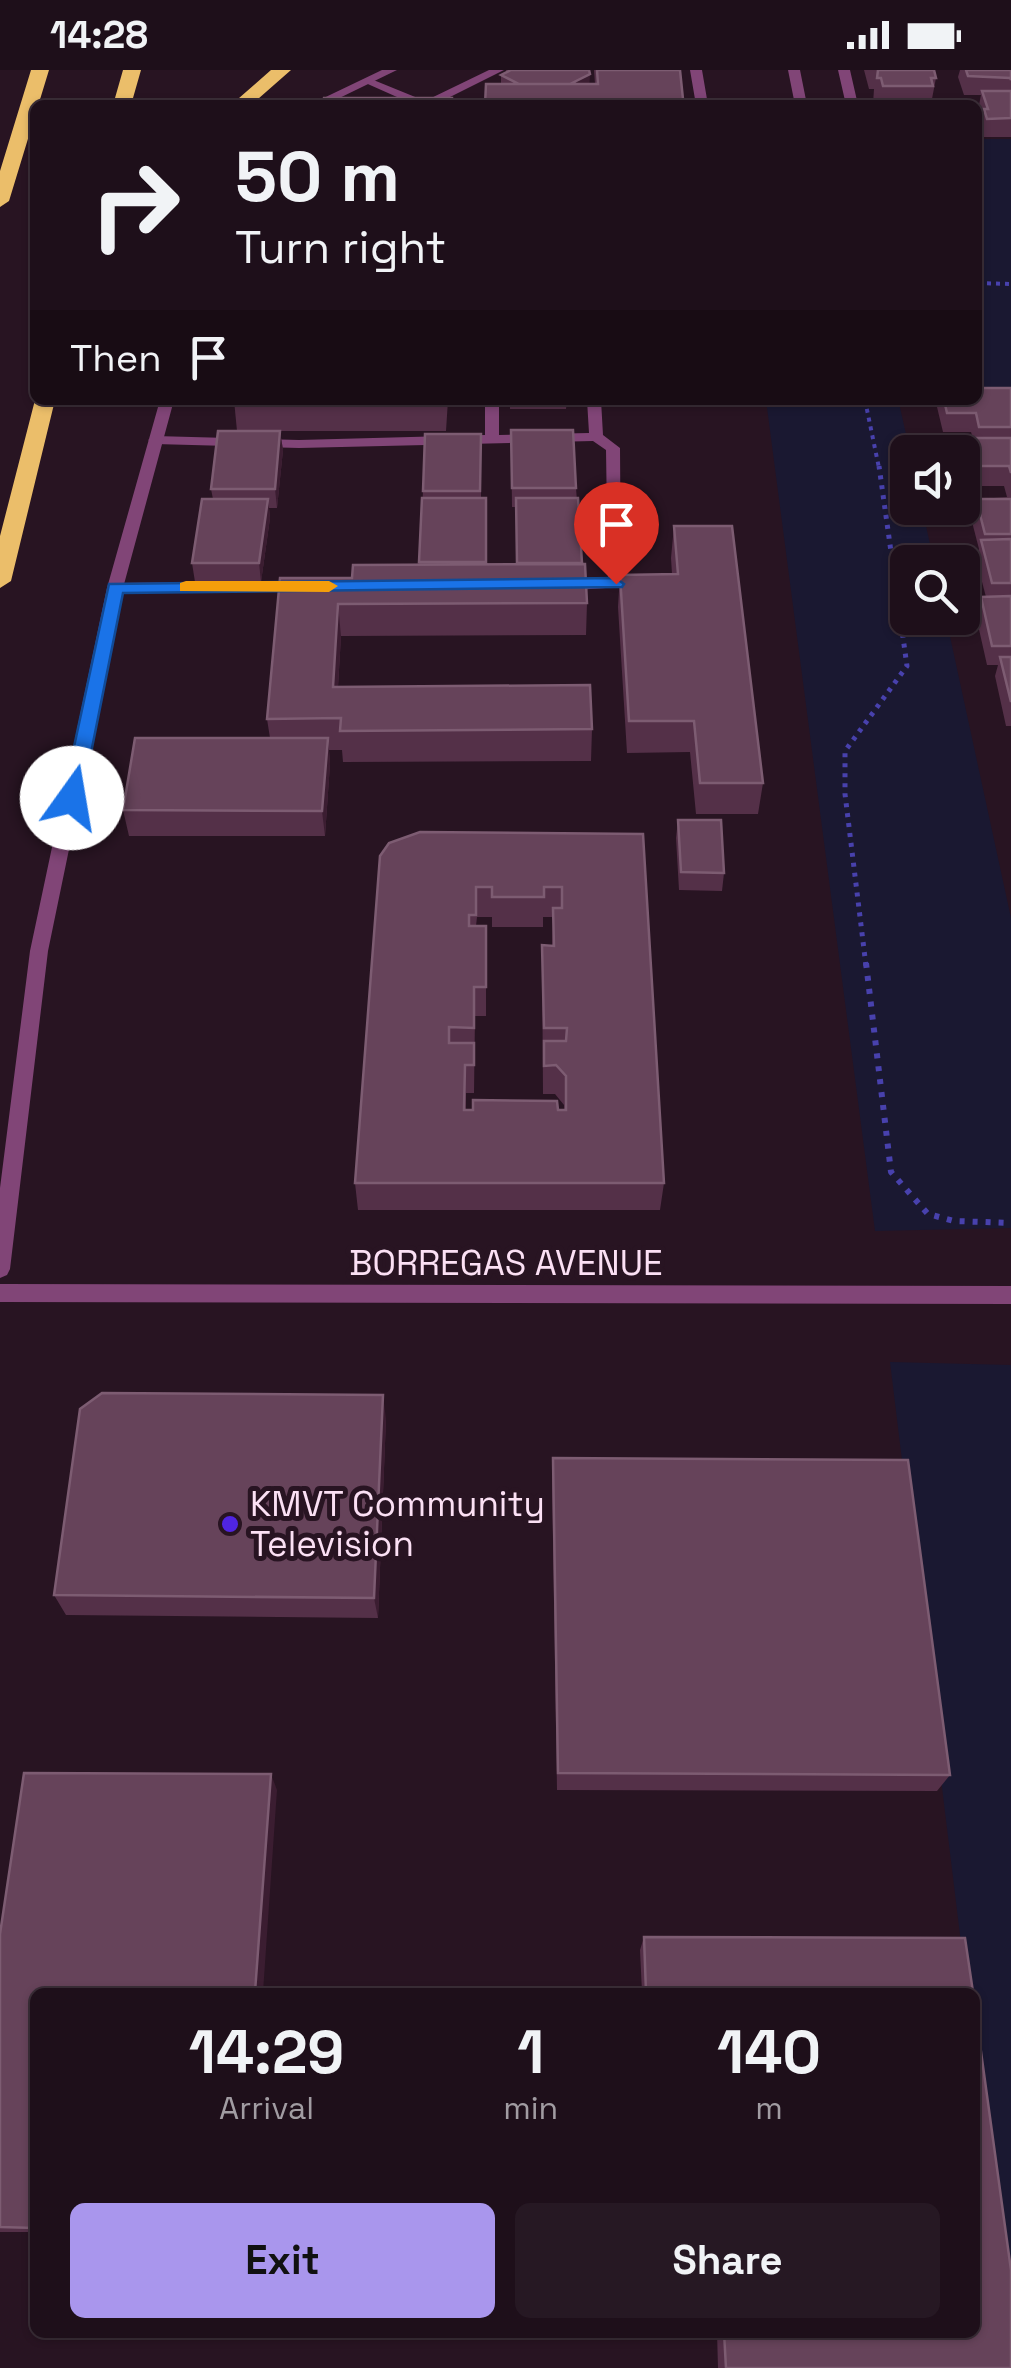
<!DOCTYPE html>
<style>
:root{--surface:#1e0f1a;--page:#261823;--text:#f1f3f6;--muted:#a19ca2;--line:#3c2f39;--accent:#a996ed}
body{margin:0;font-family:"Space Grotesk",sans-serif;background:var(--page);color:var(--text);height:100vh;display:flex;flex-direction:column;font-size:38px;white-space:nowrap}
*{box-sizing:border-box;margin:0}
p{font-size:32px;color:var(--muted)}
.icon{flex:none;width:55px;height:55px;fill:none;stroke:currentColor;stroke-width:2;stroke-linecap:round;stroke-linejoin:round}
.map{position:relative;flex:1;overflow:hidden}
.sheet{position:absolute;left:30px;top:1918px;width:950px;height:350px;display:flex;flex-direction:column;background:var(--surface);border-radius:15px;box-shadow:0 2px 8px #0004,0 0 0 2px var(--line)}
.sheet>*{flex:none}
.guide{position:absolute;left:30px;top:30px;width:952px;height:305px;border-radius:15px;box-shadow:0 2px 8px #0004,0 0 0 2px var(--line);background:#1e0f1a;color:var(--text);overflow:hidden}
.fabs{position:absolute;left:890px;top:365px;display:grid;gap:20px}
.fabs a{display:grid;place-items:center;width:90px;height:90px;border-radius:15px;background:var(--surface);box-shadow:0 2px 8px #0004,0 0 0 2px var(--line);font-size:50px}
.pin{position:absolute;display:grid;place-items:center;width:85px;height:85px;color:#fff;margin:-102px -42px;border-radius:50% 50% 50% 0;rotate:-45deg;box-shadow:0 0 10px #0007}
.pin .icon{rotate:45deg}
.me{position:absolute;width:110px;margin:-55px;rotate:13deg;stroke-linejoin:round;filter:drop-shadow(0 0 8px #0008)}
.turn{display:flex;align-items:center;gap:35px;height:210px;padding:0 40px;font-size:45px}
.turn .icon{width:130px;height:130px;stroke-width:2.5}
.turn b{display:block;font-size:70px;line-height:85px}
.then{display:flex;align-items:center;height:95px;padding:0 40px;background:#0003;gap:20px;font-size:38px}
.eta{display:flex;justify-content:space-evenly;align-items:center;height:170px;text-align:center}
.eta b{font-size:60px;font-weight:600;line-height:70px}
.button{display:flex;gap:20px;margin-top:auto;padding:20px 40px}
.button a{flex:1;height:115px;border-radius:15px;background:var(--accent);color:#111;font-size:40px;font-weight:600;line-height:115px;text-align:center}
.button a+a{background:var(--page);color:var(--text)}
.status{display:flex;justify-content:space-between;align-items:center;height:70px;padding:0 50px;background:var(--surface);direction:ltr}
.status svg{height:28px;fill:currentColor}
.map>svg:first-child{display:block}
</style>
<div class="status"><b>14:28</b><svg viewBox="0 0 49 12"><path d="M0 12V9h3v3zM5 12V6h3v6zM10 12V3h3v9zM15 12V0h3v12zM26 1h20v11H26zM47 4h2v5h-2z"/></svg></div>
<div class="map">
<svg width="1011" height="2298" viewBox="0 0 1011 2298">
<rect width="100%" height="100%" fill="#281422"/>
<!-- green -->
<path fill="#1a1831" d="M978,69h33v263l-112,1 11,49 -2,56h14l12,54h-26v56h38l65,300v310l-136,3 -109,-831h212z
M890,1292l121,3v982l-36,-293v-62h-8z"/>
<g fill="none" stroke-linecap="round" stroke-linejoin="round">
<!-- path-far2 -->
<path stroke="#4841ad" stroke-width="4" stroke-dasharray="4 5" stroke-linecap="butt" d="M978,213l33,1
M865,330l14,68"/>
<!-- path-far1 -->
<path stroke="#4841ad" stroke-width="5" stroke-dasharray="4 6" stroke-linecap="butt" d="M866,896l-21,-172v-43l62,-85 -28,-200"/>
<!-- path -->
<path stroke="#4841ad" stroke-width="6" stroke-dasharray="5 8" stroke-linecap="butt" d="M866,893l25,209 37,42 26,7 57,2"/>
<!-- service -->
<path fill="#814577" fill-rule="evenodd" d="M489,0h15l-70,35h-19l-54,-24 10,-2 54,22z
M690,0h12l6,35h-12z
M788,0h12l7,35h-12z
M838,0h12l8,35h-12z
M485,330h14v35l90,-2 -2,-33h14l2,35 17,13 1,139 -62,4 -8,-5 8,-5 49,-2 -2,-129 -13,-9 -294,7 -144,-4 -7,-4 7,-4 144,4 186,-5z
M305,511l5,2v6l-195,4 -8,-5 8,-5z"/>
<!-- minor -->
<path fill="#814577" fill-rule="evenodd" d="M0,1214l1011,2v18l-1011,-2z"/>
<!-- tertiary -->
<path fill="#814577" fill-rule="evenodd" d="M382,0h15l-72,35h-16z
M160,330h14l-51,188 -75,363 -38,318 -3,6 -7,3v-90l30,-237 77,-363z"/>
<!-- motorway -->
<path fill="#ebbe6a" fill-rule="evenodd" d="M31,0h18l-40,131 -9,6v-36z
M123,0h18l-10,35h-18z
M271,0h20l-40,35h-20z
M35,330h20l-44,181 -11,7v-52z"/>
</g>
<!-- wall -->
<path fill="#543048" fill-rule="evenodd" d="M506,0h83v14h6l-1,-14h86l3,35h-198l16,-21v-9l5,-2z
M864,0h70l2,8 -5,26 -2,1 -56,-1 1,-15h-5z
M960,0h51v67h-28l-3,-10 1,-6 -3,-11 3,-15h-17l-6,-18z
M1011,318v338h-5l-11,-50 3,-11h-11l-11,-49 5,-19h5l-10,-38 3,-10 -8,-31 5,-19 35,-2h-4l-3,-11h-42v-34h-6l3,-14h14l-2,-6h-28l-6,-25 2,-7h39z
M234,330h214l-2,31h-166l3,19 -6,58h-8l1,10 -9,64h-66l-3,-19 21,-64 -2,-10 26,-58z
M510,330h57l-1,9h-56z
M511,360l65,58 6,75 5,40 -1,32 -245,1 -3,51 254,42 -1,32 -248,1 -1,-12h-13l1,14 -5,72h-196l-6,-26 147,-72 -3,-19 85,-141 67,-13 4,-74 58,-57v64h5v66h31l-1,-57h-4z
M674,456l89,257 -5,31h-62l-6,-62 -63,1 -9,-146 2,-32 52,-1 -1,-16z
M678,750l46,53 -2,18 -43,-1 -3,-52z
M643,764l21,349 -4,27h-302l-3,-27 25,-327zM477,847h15v10h51v-10h10l-1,28h-10l1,149h12l9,11v5h-98v-17h8l1,-77h11v-90h-10z
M386,1349l-8,199 -312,-3 -12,-20z
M553,1388l397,317 -13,16 -380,-1 -5,-309z
M277,1720l-242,202v240h-35v-298z
M644,1867l329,55h-331l-2,-42z
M717,2262h258l36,36h-293z"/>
<!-- shaded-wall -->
<path fill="#3b1d31" d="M590,4l-1,18 -36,1z
M280,361l3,19 -6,58 -2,-19z
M268,429l2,19 -9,64 -2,-19z
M338,534l3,32 -5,83 -3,-32z
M328,668l2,26 -5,72 -3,-25z
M383,1325l3,24 -8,199 -4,-20z
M271,1704l6,16 -14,202h-8z"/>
<!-- building -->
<path fill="#66435a" stroke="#7d5c72" stroke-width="2.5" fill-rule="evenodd" d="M511,0h78l1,4 -20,10h-51l-18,-9z
M597,0h83l3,29 -11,6h-187l1,-21h112z
M878,0h56l2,8h-5l2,8h-50l-2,-8h-4z
M966,0h45v10l-1,-2 -42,-2z
M982,21h29v27l-24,1 -3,-10h4z
M324,28h128v7h-129z
M978,318h33v39h-32l-3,-14h-29l-3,-13h34z
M234,330h212v5l-213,-1z
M511,360h62l3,58h-64z
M218,361h62l-5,58h-64z
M425,364h56l-1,57h-57z
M959,368h52v35l-2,-7h-43z
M422,428h64v64h-67z
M516,428h62l4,65h-65z
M202,429h66l-9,64h-67z
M976,429h35v35h-26z
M674,456h58l31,257h-63l-6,-62h-65l-9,-146 58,-1z
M1011,469v44h-19l-11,-43z
M585,494l2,39 -249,1 -5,83 257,-2 2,44 -252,2 1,-13 -74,1 13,-141h72l1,-13z
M1011,526v50h-19l-11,-49z
M1000,587h11v45z
M135,668h193l-6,73 -199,-1z
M678,750h43l3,53 -43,-1z
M420,762l223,2 21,349h-309l25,-327 9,-13zM476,817h16v10h52v-10h18v21h-9l1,38 -12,-1 2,83h23l-1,13h-22v25l12,-1 10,11v34h-8l-1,-9 -84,-1v10h-9l1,-45h9v-22h-25v-16l25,1v-41h12v-61h-17v-11h7z
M102,1323l281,2 -9,203 -320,-3 26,-186z
M553,1388l355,2 42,315 -392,-2z
M24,1703l247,1 -16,218h-220v236l-35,-1v-293z
M644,1867l321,1 8,54h-327z
M975,1938l36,262v98h-285l-2,-36h251z"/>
<!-- route -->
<path fill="#1a73e8" stroke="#114b97" stroke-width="2.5" d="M616,508l8,6 -2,3 -499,6 -41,205 -10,7 -9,-7 46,-214z"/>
<!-- slow -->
<path fill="#f59e0b" d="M186,511h143l9,5 -9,6 -149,-1v-8z"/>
<!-- markers -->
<circle fill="#5025e2" stroke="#281422" stroke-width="4" cx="230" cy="1454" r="10"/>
<g text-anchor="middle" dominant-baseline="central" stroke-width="10" stroke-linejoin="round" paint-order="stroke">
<!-- street labels -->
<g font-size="35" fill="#fbe0f4" stroke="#281422">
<text x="506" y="1193">BORREGAS AVENUE</text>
</g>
<!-- poi labels -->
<g font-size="35" fill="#fbe0f4" stroke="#281422" text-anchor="start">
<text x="250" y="1434">KMVT Community<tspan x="250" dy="40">Television</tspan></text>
</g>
</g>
</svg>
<div class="fabs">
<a><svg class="icon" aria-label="sound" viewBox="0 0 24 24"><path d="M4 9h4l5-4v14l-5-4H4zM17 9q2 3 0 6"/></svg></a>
<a><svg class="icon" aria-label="search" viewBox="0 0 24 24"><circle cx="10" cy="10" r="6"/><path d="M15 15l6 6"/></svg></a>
</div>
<div class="pin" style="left:616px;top:514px;background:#d93025"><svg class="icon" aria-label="arrive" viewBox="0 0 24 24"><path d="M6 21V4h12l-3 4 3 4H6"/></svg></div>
<svg class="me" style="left:72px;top:728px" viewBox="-20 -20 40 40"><circle r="19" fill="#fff"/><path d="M0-13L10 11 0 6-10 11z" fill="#1a73e8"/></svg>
<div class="guide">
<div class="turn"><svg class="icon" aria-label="right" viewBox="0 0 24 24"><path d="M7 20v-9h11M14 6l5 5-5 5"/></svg><div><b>50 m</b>Turn right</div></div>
<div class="then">Then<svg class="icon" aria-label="arrive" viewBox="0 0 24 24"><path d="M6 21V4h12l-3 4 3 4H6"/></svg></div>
</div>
<section class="sheet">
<div class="eta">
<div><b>14:29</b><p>Arrival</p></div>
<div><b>1</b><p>min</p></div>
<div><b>140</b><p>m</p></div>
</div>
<div class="button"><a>Exit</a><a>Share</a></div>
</section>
</div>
